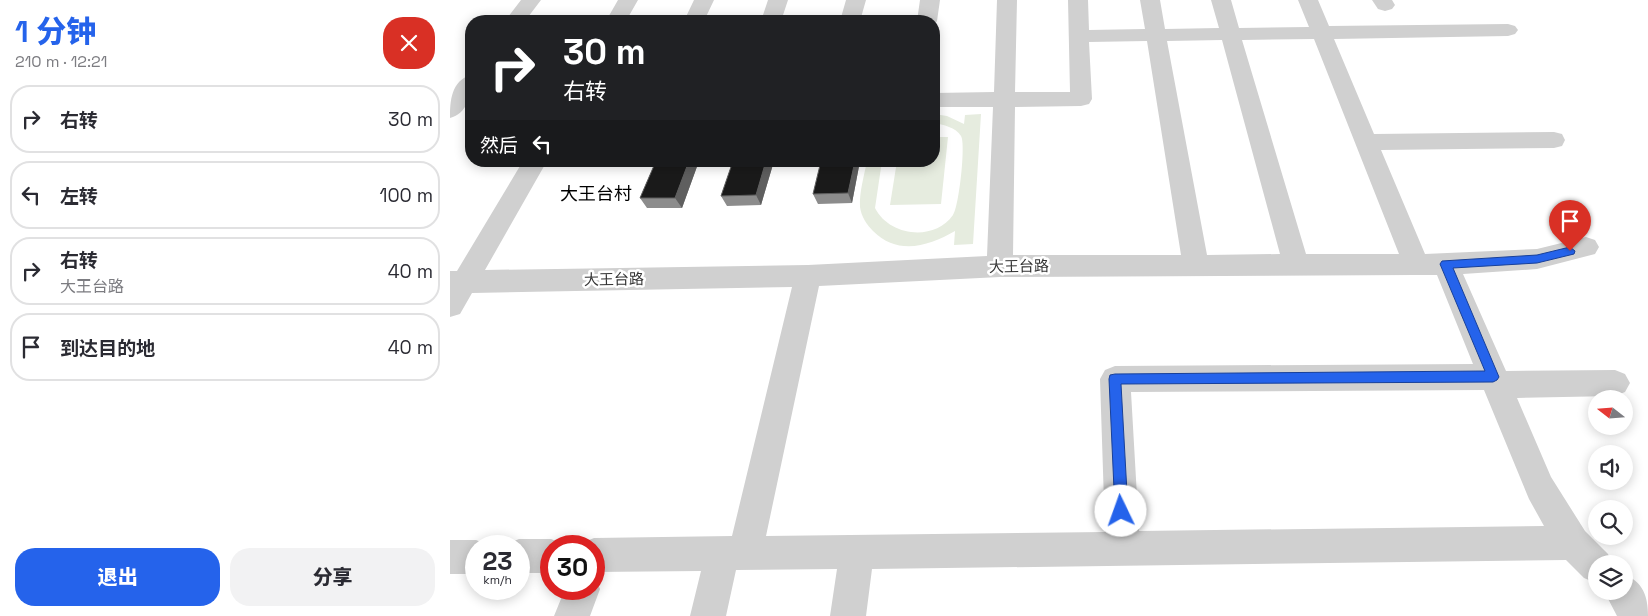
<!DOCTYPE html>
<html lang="zh">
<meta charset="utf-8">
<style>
:root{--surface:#fff;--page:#f2f2f3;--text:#2b2b33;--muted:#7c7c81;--line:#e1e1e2;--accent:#2563eb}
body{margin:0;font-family:"Space Grotesk","Noto Sans SC",sans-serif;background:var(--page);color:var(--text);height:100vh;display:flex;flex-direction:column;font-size:19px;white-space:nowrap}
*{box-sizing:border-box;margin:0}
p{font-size:16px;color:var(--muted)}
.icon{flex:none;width:28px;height:28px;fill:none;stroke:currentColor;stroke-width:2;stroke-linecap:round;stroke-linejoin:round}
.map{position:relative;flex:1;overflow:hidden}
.side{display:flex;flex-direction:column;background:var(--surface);width:450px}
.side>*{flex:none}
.hud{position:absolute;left:15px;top:15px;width:475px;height:152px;border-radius:20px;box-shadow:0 2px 12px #0003;background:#202124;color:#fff;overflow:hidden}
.needle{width:32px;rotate:287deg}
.tools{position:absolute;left:1138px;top:390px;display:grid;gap:10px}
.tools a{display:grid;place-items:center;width:45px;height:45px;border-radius:50%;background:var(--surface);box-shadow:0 2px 12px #0003;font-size:25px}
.speed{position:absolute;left:15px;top:535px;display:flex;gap:10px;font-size:25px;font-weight:700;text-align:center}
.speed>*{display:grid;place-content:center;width:65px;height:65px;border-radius:50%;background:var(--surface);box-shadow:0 2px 12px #0003;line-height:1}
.speed small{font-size:12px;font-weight:400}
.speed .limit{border:8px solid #d22;background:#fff;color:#111}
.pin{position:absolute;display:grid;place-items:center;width:42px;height:42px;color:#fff;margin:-51px -21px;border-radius:50% 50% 50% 0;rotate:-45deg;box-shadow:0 0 5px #0007}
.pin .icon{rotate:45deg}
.me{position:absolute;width:55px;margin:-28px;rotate:357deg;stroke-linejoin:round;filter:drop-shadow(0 0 4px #0008)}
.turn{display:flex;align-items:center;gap:18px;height:105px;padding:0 15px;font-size:22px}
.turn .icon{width:65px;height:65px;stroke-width:2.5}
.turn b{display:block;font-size:35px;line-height:42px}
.then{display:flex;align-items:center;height:48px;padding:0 15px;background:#0003;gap:10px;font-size:19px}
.round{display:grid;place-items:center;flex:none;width:52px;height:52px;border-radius:20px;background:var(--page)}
.headline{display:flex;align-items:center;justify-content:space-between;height:85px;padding:0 15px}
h1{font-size:30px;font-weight:800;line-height:38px;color:var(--accent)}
.cta{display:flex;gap:10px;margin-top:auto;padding:10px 15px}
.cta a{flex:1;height:58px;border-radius:20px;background:var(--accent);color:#fff;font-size:20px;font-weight:800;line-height:58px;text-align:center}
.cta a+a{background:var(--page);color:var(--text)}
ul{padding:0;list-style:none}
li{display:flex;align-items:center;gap:15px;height:68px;margin:0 10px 8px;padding:0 5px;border:2px solid var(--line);border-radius:20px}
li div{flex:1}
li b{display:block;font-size:19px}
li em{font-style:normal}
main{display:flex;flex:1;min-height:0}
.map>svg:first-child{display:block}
</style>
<main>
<section class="side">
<div class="headline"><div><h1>1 分钟</h1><p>210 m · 12:21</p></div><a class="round" style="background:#d93025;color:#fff"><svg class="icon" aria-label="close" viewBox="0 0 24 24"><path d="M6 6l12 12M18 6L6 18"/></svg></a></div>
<ul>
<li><svg class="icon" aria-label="right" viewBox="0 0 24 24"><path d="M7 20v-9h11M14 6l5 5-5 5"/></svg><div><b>右转</b></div><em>30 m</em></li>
<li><svg class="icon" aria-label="left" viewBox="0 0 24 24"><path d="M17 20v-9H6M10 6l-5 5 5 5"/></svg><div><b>左转</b></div><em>100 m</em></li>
<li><svg class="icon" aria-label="right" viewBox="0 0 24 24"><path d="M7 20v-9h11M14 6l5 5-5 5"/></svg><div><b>右转</b><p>大王台路</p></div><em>40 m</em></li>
<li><svg class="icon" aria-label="arrive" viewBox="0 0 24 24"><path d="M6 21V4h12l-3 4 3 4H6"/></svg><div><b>到达目的地</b></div><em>40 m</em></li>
</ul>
<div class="cta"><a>退出</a><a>分享</a></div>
</section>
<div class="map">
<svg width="1198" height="616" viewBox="0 0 1198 616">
<rect width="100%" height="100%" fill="#fff"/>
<!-- green -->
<path fill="#e6ecdf" d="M484,114l13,2 17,8 1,-9 16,-1 -8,130 -19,1 1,-14c-26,15 -57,25 -82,0 -6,-6 -12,-15 -13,-24 -1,-14 4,-31 7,-46h15l-7,47c14,28 59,34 78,7 6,-8 13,-71 8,-79 -5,-9 -18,-11 -27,-13z
M484,137h14l-7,67 -51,1 7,-44h37z"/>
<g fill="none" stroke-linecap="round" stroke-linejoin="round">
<!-- minor -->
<path fill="#d0d0d0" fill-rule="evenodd" d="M71,0h20l-16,21h-20z
M168,0h20l-12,21h-20z
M244,0h20l-10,21h-20z
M318,0h20l-7,21h-20z
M396,0h20l-6,21h-20z
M470,0h20l-3,21 -3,4v-4h-17z
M547,0h20l-2,92h55l-2,-92h20l1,30 56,-1 -5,-29h20l5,29 54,-1 -8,-28h20l8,28 70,-1 -11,-27h20l11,26 179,-2 7,2 3,4 -3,4 -7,2 -174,3 40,95 180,-2 8,2 3,6 -3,6 -8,2 -173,2 44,104 112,-5 49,-12 9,3 4,7 -4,7 -58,15 -74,5 43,97 109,-1 10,4 5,9 -5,9 -10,4 -98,2 34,79 34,54 23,23 4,10h-16v19l-12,-5 -18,-18 -694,9 -6,47h-36l7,-47 -101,1 -10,46h-36l11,-45 -107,1v-26h-14l2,-3 12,-5 138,-2 60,-249 -320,6 -12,21 -10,3v-46h7l66,-110h24l-62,109 323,-5 179,-9 6,-149h-59v-14l60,-1zM864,39l85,215h-93l-64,-214zM772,40l58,214 -73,1 -40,-214zM697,41l34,214h-168l2,-148 66,-1 8,-2 3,-5 -3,-57zM964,275h23l36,89 -358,2 -10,4 -5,9 5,153 -339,4 53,-250 181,-9zM1034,390l45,109 15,27 -405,5 -8,-139z
M922,0h20l3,5 -3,4 -7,2 -7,-2z
M21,75c1,17 -2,38 -21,43 0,-17 1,-37 21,-43z
M69,539h32l12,5 1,2h-13v27h-32v-27h-13l1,-2z
M0,540h26l12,5 1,1h-13v28h-26z
M1174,574c19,8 24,22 24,42h-31l-13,-25h20z
M144,576l6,13 -10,27h-36l11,-27h29z"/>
</g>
<!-- wall -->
<path fill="#8c8c8c" d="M206,161h43l-17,47h-35l-7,-10z
M283,161h41l-13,44 -34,1 -6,-10z
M410,161l-8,42 -34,1 -5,-10z"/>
<!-- shaded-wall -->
<path fill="#5f5f5f" d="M239,161h10l-17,47 -7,-10z
M316,161h8l-13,44 -5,-10z
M405,161h5l-8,42 -4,-10z"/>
<!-- building -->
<path fill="#1a1a1a" stroke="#5f5f5f" d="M206,161h33l-14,37h-35z
M283,161h33l-10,34 -35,1z
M371,161h34l-7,32 -35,1z"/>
<!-- route -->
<path fill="#2563eb" stroke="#184099" d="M1120,247l5,4 -1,3 -37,9 -84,5 46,109 -2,3 -4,2 -372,2 7,127 -2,5 -5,2 -4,-2 -2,-5 -6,-132 1,-4 5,-1 370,-3 -45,-107 2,-3 95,-6z"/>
<g text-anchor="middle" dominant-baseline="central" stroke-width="5" stroke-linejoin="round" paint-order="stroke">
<!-- street labels -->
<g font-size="15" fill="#333" stroke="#fff">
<text transform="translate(569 266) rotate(-1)">大王台路</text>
<text transform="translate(164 279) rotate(-1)">大王台路</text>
</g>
<!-- quarter labels -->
<g font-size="18" fill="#000" stroke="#fff">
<text x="146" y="193">大王台村</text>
</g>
</g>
</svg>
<div class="tools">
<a><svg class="needle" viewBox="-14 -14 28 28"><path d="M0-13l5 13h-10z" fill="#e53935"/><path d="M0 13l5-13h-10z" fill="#7c7c81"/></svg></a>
<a><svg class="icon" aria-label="sound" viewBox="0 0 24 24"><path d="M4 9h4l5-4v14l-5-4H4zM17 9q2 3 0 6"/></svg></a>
<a><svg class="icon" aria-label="search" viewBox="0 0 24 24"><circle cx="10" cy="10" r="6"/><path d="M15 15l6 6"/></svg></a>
<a><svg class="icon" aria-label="layers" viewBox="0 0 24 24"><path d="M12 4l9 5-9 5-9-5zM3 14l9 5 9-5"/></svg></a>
</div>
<div class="speed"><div>23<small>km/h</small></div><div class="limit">30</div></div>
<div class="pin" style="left:1120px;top:251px;background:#d93025"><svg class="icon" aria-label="arrive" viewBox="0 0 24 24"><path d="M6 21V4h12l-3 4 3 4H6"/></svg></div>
<svg class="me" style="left:671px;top:511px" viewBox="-20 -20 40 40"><circle r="19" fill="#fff"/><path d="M0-13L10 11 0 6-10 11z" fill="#2563eb"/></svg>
<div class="hud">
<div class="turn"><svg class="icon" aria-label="right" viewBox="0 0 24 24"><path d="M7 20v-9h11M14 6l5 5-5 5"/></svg><div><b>30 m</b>右转</div></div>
<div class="then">然后<svg class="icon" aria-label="left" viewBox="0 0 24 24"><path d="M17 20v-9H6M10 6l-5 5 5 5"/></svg></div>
</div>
</div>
</main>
